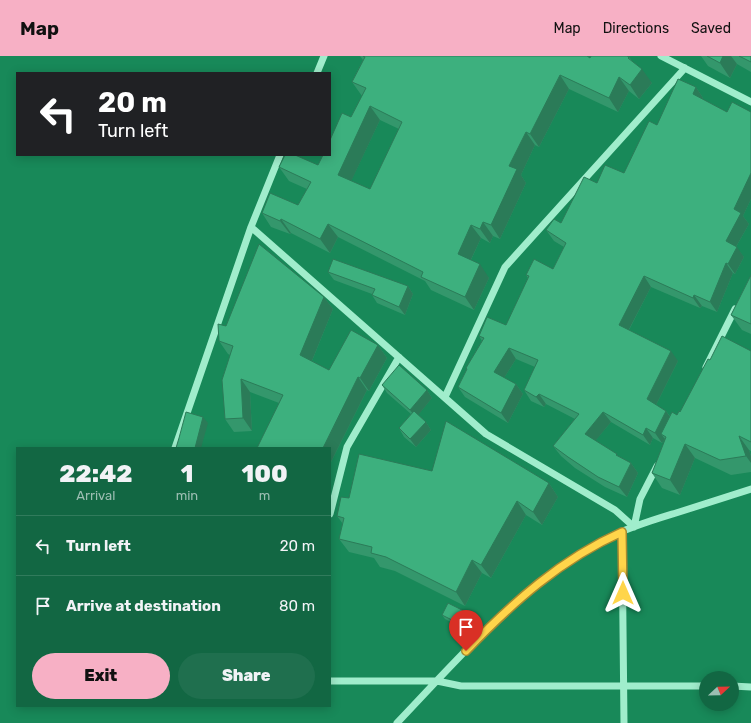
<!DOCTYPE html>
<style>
:root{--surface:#126743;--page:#1f6f4e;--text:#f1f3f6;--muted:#9cbeb2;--line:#317b5c;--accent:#f7b0c5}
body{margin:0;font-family:Rubik,sans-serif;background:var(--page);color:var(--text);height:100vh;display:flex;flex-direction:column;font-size:15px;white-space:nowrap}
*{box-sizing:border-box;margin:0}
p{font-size:13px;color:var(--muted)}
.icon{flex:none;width:22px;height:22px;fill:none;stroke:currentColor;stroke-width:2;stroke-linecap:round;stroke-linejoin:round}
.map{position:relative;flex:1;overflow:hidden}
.side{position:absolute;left:16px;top:391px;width:315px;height:260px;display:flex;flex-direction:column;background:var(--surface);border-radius:0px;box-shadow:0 2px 10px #0003}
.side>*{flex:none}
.guide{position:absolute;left:16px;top:16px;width:315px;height:84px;border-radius:0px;box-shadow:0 2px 10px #0003;background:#202124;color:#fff;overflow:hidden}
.needle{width:26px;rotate:68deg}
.tools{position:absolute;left:699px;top:615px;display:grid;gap:8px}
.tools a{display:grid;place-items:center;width:40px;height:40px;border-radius:50%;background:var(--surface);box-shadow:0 2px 10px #0003;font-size:20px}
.pin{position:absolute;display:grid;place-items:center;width:34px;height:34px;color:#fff;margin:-41px -17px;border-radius:50% 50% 50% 0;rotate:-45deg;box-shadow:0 0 4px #0007}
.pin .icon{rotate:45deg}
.me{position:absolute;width:44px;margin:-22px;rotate:0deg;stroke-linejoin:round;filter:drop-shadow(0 0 3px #0008)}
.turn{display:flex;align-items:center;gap:14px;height:84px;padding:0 16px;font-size:18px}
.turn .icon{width:52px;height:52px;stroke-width:2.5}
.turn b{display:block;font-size:28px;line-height:34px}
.eta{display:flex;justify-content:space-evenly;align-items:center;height:68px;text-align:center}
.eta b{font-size:24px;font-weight:800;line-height:28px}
.button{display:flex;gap:8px;margin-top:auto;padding:8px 16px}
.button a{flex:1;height:46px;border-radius:24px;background:var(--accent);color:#111;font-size:16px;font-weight:800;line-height:46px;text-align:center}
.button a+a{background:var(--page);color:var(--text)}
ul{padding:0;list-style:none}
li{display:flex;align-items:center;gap:12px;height:60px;padding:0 16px;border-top:1px solid var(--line)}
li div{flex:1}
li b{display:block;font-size:15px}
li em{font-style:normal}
header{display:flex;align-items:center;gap:24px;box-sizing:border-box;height:56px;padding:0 20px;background:var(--accent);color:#111}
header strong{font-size:19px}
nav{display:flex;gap:22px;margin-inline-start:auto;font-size:14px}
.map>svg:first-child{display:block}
</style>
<header>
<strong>Map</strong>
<nav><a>Map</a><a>Directions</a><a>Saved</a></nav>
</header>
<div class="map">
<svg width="751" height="667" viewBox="0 0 751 667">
<rect width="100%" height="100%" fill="#188959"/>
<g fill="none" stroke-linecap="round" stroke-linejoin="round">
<!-- minor -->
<path stroke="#a0edcc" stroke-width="7" d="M661,0l90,46
M317,17l7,-17
M251,171l235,207 129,76 19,17
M706,311l29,-58
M445,341l60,-130 180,-199
M175,392l76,-221 29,-72
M330,458l17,-67 52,-90
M634,471l6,-28 17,-33
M622,476l2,191
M330,625h107l24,5h245
M732,630l19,1
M397,667c65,-68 126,-141 211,-185 21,-11 45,-18 68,-25 25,-8 50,-16 75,-24"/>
</g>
<!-- wall -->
<path fill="#34976c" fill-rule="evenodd" d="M360,0h227l3,2 39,-1 3,4 20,22 -13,16 -10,-8 -11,21 -49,-23 -30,58 -4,-2 -14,30 5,8 -26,56 -7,-3 -3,7 -9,-5 -10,22 18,18 -15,32 -43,-20 -6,-9 -87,-44 -8,16 -39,-20 -1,1 -19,-7 -9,-14 36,-8 9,-16 -18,-8 -10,-14 39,-2 33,-48 11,-21 -10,-14 11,-22zM380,64l19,9 -29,60 -19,-8z
M701,0h50v16l-14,-8 -7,14 -22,-12z
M696,31l7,11 -1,1 25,13h24v87l-8,17 6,8 -13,23 8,10 -9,17 -2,-1 -16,39 -15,-6 -2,2 -49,-21 -22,43 49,31 -22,44 10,6 4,5 7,-1 3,-3 30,-52 41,-9v100l-2,-1 2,6v16l-20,3 -36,-17 -15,37 -18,-7 -10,-15 13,-33v-1l-3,4 -9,-5 -3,7 -39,-23 -16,19 23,15 13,7 7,10 -11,24 -22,-10 -30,-19 -14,-12 -8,-10 22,-27 -29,-15 -2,3 -13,-6 -7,-11 11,-23 -19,-8 -12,19 12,6 7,10 -15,29 -43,-26 -7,-10 9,-18 -1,-1 16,-27 -3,-5 27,-11 22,-47 -2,-3 27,-6 11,-22 -10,-6 -8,-11 15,-7 36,-40 27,-10 33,-48z
M328,216l80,14 5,8 -8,21 -28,-12 -5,-8v-1l-38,-14z
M751,219v59l-9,-4 -11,-15z
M324,241l9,12 -21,52 17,9 49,-25 9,13 -18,33 -2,-1 -37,74v-16l-51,-45 -29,-11 2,39 -18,1 -9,-13 5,-64 -2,-1 -9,-13 7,-15z
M382,329l45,5 5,8 -14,17 8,7 5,8 -15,17 -12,-10 -5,-9 12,-14 -24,-21z
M432,415l117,12 9,14 -16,28 -16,-10 -35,63 -9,-5 -17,33 -70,-35 -15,-4 -6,-9 -25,-6 -10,-13 4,-15 -6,-8 12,-18z
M466,556l3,4 -6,12 -18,-9 -3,-4z"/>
<!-- shaded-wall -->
<path fill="#2b7b58" d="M723,0h8l6,8 -7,14 -10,-15z
M642,13l10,14 -13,16 -9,-14z
M560,19l9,14 -30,58 -9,-13z
M619,21l10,14 -11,21 -9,-14z
M696,31l7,11 -3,6 -7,-10z
M370,50l10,14 -32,68 -10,-13z
M526,76l9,13 -14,30 5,8 -26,56 -9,-14 18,-59z
M751,117v26l-8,17 6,8 -16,28 -7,-11 8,-32z
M281,163l10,14 -1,1 -10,-13z
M483,166l10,14 -3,7 -10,-14z
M328,168l10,13 -8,16 -10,-14z
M471,169l10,13 -14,30 -9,-14z
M737,191l7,10 -9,17 -7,-10z
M726,207l7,10 -16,39 -7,-10z
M480,208l9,14 -15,32 -9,-13z
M644,220l7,11 -25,48 -7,-10z
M408,230l5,8 -8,21 -6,-8z
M694,239l8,11 -2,2 -7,-10z
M324,241l9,12 -24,59 -9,-13z
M378,289l9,13 -18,33 -9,-13z
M509,292l7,11 -15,24 -7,-11z
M671,295l7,10 -24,48 -7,-10z
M358,321l9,13 -37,74v-16h-7z
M241,323l9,13 2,39 -9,-13z
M516,328l7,10 -15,29 -7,-10z
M427,334l5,8 -16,20 -6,-8z
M539,338l7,10 -2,3 -8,-10z
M666,355l7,10 -12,13 4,5 -3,4 -7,-10z
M603,356l8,10 -19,23 -7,-11z
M203,361l5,6 -7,25h-6z
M426,366l5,8 -15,17 -6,-8z
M646,372l7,10 -3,7 -7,-10z
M739,380l10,14 2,6v7l-5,-7z
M685,388l10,14 -15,37 -10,-15z
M631,407l7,10 -11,24 -8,-10z
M549,427l9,14 -16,28 -9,-13z
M517,445l9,14 -35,63 -10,-13z
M472,504l10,13 -17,33 -9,-14z
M466,556l3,4 -6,12 -3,-4z"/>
<!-- building -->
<path fill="#3db07e" stroke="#2b7b58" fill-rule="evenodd" d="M363,0h224l3,2 1,-2h36l2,1 -1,1 14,11 -12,16 -11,-8 -10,21 -49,-23 -30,59 -4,-2 -17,34 8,3 -26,56 -8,-3 -3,7 -9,-4 -13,29 22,10 -15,33 -44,-20 2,-5 -95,-48 -8,15 -39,-20 -1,2 -18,-8 8,-20 28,12 13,-23 -32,-15 6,-12h10l23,10 5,-10h7v-15l12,-27 9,4 15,-29 -14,-6 13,-25zM370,50l32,16 -32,67 -32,-14z
M707,0h16l-3,7z
M739,0h12v6z
M678,23l18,8 -3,7 34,18 5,-10 19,10v61l-17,36 7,4 -15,28 11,6 -9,17 -2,-1 -16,39 -16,-7 -1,3 -49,-22 -25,49 52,26 -24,48 19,12 -11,22 -9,-5 -3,7 -40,-23 -18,22 32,20 -1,1 15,8 -12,24 -21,-10 -30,-20 -15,-11 26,-32 -40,-20 -3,3 -12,-7 14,-30 -29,-12 -15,24 22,12 -15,29 -43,-26 9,-18 -1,-1 18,-30 -5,-2 8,-19 19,8 23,-49 -3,-1 8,-16 19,10 13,-26 -20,-13 8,-11 7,4 23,-46 13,6 8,-18 19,8 25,-52 8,4z
M259,188l65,53 -24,58 29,15 22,-40 27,15 -18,33 -2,-1 -35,71h-66l26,-53 -42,-16 2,39 -18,1 -3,-39 11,-34 -14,-5 -1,-17 8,2z
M333,203l75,27 -9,21 -27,-12 3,-6 -47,-17z
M751,219v49l-20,-9z
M722,280l29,15v91l-12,-6 7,20 -26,4 -35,-16 -15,36 -18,-7 14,-36 -5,-3 11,-22 5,3 2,-4 1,1 28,-53 2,1z
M399,309l28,25 -17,20 -28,-25z
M414,355l12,11 -16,17 -11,-11z
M186,356l17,5 -8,31h-19l3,-10z
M446,365l103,62 -16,29 -16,-11 -36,64 -9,-5 -16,32 -70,-35 -15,-4 1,-6 -33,-8 5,-21 -7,-2 4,-19 8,1 10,-44 73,17z
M448,547l18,9 -6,12 -18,-9z"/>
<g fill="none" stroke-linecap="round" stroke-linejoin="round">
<defs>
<path id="route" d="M466,595c46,-48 95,-92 156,-119l1,61"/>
</defs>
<!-- route casing -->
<use href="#route" stroke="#a68a30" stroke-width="10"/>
<!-- route -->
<use href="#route" stroke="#ffd54a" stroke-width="7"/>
</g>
</svg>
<div class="tools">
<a><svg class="needle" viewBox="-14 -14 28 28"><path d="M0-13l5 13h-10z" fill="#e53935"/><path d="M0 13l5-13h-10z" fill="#9cbeb2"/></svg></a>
</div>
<div class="pin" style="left:466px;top:595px;background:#d93025"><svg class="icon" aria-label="arrive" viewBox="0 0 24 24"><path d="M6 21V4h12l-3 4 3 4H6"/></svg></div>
<svg class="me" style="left:623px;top:537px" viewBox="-20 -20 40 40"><path d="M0-17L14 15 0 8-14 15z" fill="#ffd54a" stroke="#fff" stroke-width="4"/></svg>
<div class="guide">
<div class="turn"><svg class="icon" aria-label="left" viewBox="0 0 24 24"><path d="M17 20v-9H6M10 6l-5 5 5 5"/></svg><div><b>20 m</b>Turn left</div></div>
</div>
<section class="side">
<div class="eta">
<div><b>22:42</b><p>Arrival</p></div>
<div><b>1</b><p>min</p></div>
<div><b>100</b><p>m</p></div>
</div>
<ul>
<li><svg class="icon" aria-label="left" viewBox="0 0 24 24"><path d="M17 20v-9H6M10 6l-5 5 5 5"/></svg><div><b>Turn left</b></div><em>20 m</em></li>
<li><svg class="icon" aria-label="arrive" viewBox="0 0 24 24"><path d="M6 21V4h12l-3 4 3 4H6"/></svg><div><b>Arrive at destination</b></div><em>80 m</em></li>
</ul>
<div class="button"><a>Exit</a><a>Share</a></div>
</section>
</div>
